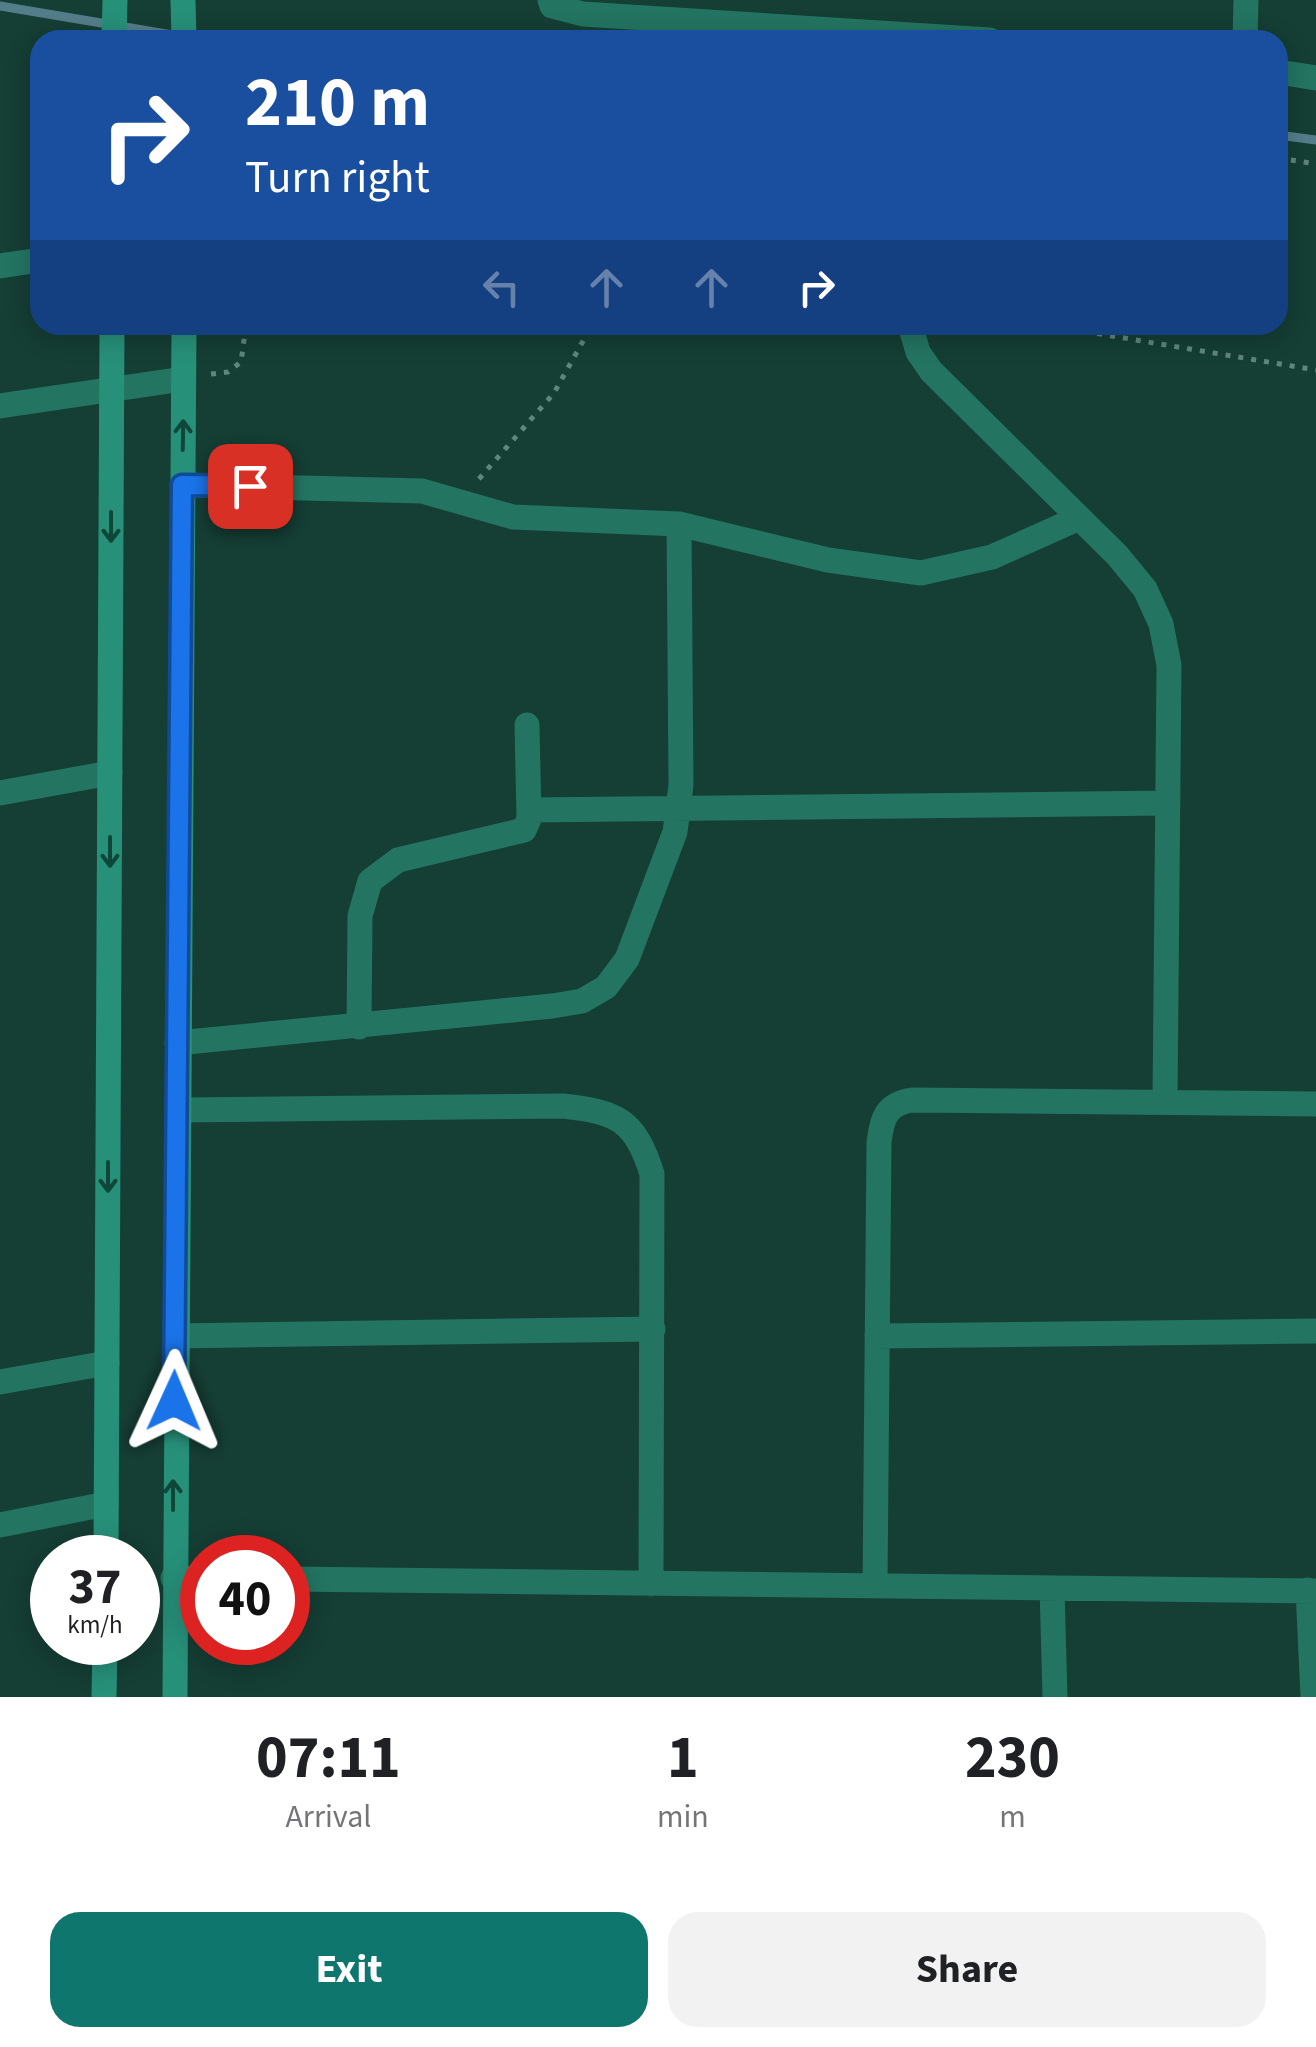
<!DOCTYPE html>
<style>
:root{--surface:#fff;--page:#f2f2f2;--text:#202124;--muted:#757577;--accent:#0f766e}
body{margin:0;font-family:"Source Sans 3",sans-serif;background:var(--page);color:var(--text);height:100vh;display:flex;flex-direction:column;font-size:38px;white-space:nowrap}
*{box-sizing:border-box;margin:0}
p{font-size:32px;color:var(--muted)}
.icon{flex:none;width:55px;height:55px;fill:none;stroke:currentColor;stroke-width:2;stroke-linecap:round;stroke-linejoin:round}
.map{position:relative;height:1697px;overflow:hidden}
.details{display:flex;flex-direction:column;background:var(--surface);flex:1}
.details>*{flex:none}
.top-card{position:absolute;left:30px;top:30px;width:1258px;height:305px;border-radius:30px;box-shadow:0 5px 25px #0003;background:#1a4fa0;color:#fff;overflow:hidden}
.speed{position:absolute;left:30px;top:1535px;display:flex;gap:20px;font-size:50px;font-weight:700;text-align:center}
.speed>*{display:grid;place-content:center;width:130px;height:130px;border-radius:50%;background:var(--surface);box-shadow:0 5px 25px #0003;line-height:1}
.speed small{font-size:25px;font-weight:400}
.speed .limit{border:15px solid #d22;background:#fff;color:#111}
.pin{position:absolute;display:grid;place-items:center;width:85px;height:85px;color:#fff;margin:-42px;border-radius:20px;box-shadow:0 5px 15px #0006}
.me{position:absolute;width:110px;margin:-55px;rotate:1deg;stroke-linejoin:round;filter:drop-shadow(0 0 8px #0008)}
.turn{display:flex;align-items:center;gap:35px;height:210px;padding:0 50px;font-size:45px}
.turn .icon{width:130px;height:130px;stroke-width:2.5}
.turn b{display:block;font-size:70px;line-height:85px}
.lanes{display:flex;align-items:center;height:95px;padding:0 50px;background:#0003;justify-content:center;gap:50px;direction:ltr}
.lanes .off{opacity:.35}
.eta{display:flex;justify-content:space-evenly;align-items:center;height:170px;text-align:center}
.eta b{font-size:60px;font-weight:700;line-height:70px}
.button{display:flex;gap:20px;margin-top:auto;padding:20px 50px}
.button a{flex:1;height:115px;border-radius:30px;background:var(--accent);color:#fff;font-size:40px;font-weight:700;line-height:115px;text-align:center}
.button a+a{background:var(--page);color:var(--text)}
.map>svg:first-child{display:block}
</style>
<div class="map">
<svg width="1316" height="1697" viewBox="0 0 1316 1697">
<rect width="100%" height="100%" fill="#153e34"/>
<g fill="none" stroke-linecap="round" stroke-linejoin="round">
<!-- stream -->
<path stroke="#547d8a" stroke-width="9" d="M0,6l202,34
M1278,135l38,5"/>
<!-- path -->
<path stroke="#5f867b" stroke-width="5" stroke-dasharray="5 8" stroke-linecap="butt" d="M1278,158l38,6
M1046,325l270,45
M211,374l17,-2 13,-10 5,-37
M479,479l75,-86 38,-68"/>
<!-- street -->
<path stroke="#237461" stroke-width="25" d="M550,0l2,6 31,8 407,26
M1245,40l1,-40
M1278,72l38,6
M0,266l40,-6
M910,325l8,27 13,19 186,184 28,34 16,35 8,41 -4,437
M0,406l183,-27
M182,485l240,6 91,26 166,7 149,36 93,13 71,-16 87,-39
M0,793l110,-20
M529,810l638,-7
M359,1027l1,-111 10,-35 28,-21 126,-30 5,-11 -2,-94
M177,1043l375,-37 30,-5 24,-14 21,-28 48,-127 6,-47 -2,-261
M177,1110l386,-4c55,6 72,14 89,68l-1,410
M175,1336l478,-7
M877,1336l439,-5
M0,1382l107,-19
M0,1525l106,-21
M173,1578l29,1
M288,1579l1028,12
M875,1586l4,-444c3,-24 7,-38 33,-42l404,4
M1052,1588l3,109
M1308,1590l5,107"/>
<!-- secondary -->
<path stroke="#279079" stroke-width="25" d="M183,0l1,40
M114,40l1,-40
M106,1558l6,-1233
M104,1697l1,-55
M175,1697l9,-1372"/>
</g>
<!-- one-way arrows -->
<defs><path id="oneway-shaft" d="M-6 0H5M1.5-3L5.5 0L1.5 3" fill="none" stroke-width="1.6" stroke-linecap="round" stroke-linejoin="round" transform="scale(2.5)"/></defs>
<g stroke="#0e463a">
<use href="#oneway-shaft" transform="translate(183 435) rotate(-89)"/>
<use href="#oneway-shaft" transform="translate(111 527) rotate(90)"/>
<use href="#oneway-shaft" transform="translate(110 852) rotate(90)"/>
<use href="#oneway-shaft" transform="translate(108 1177) rotate(90)"/>
<use href="#oneway-shaft" transform="translate(173 1495) rotate(-90)"/>
</g>
<g fill="none" stroke-linecap="round" stroke-linejoin="round">
<defs>
<path id="route" d="M174,1401l8,-916 68,1"/>
</defs>
<!-- route casing -->
<use href="#route" stroke="#114b97" stroke-width="25"/>
<!-- route -->
<use href="#route" stroke="#1a73e8" stroke-width="18"/>
</g>
</svg>
<div class="speed"><div>37<small>km/h</small></div><div class="limit">40</div></div>
<div class="pin" style="left:250px;top:486px;background:#d93025"><svg class="icon" aria-label="arrive" viewBox="0 0 24 24"><path d="M6 21V4h12l-3 4 3 4H6"/></svg></div>
<svg class="me" style="left:174px;top:1401px" viewBox="-20 -20 40 40"><path d="M0-17L14 15 0 8-14 15z" fill="#1a73e8" stroke="#fff" stroke-width="4"/></svg>
<div class="top-card">
<div class="turn"><svg class="icon" aria-label="right" viewBox="0 0 24 24"><path d="M7 20v-9h11M14 6l5 5-5 5"/></svg><div><b>210 m</b>Turn right</div></div>
<div class="lanes"><svg class="icon off" aria-label="left" viewBox="0 0 24 24"><path d="M17 20v-9H6M10 6l-5 5 5 5"/></svg><svg class="icon off" aria-label="ahead" viewBox="0 0 24 24"><path d="M12 20V5M6 11l6-6 6 6"/></svg><svg class="icon off" aria-label="ahead" viewBox="0 0 24 24"><path d="M12 20V5M6 11l6-6 6 6"/></svg><svg class="icon" aria-label="right" viewBox="0 0 24 24"><path d="M7 20v-9h11M14 6l5 5-5 5"/></svg></div>
</div>
</div>
<section class="details">
<div class="eta">
<div><b>07:11</b><p>Arrival</p></div>
<div><b>1</b><p>min</p></div>
<div><b>230</b><p>m</p></div>
</div>
<div class="button"><a>Exit</a><a>Share</a></div>
</section>
